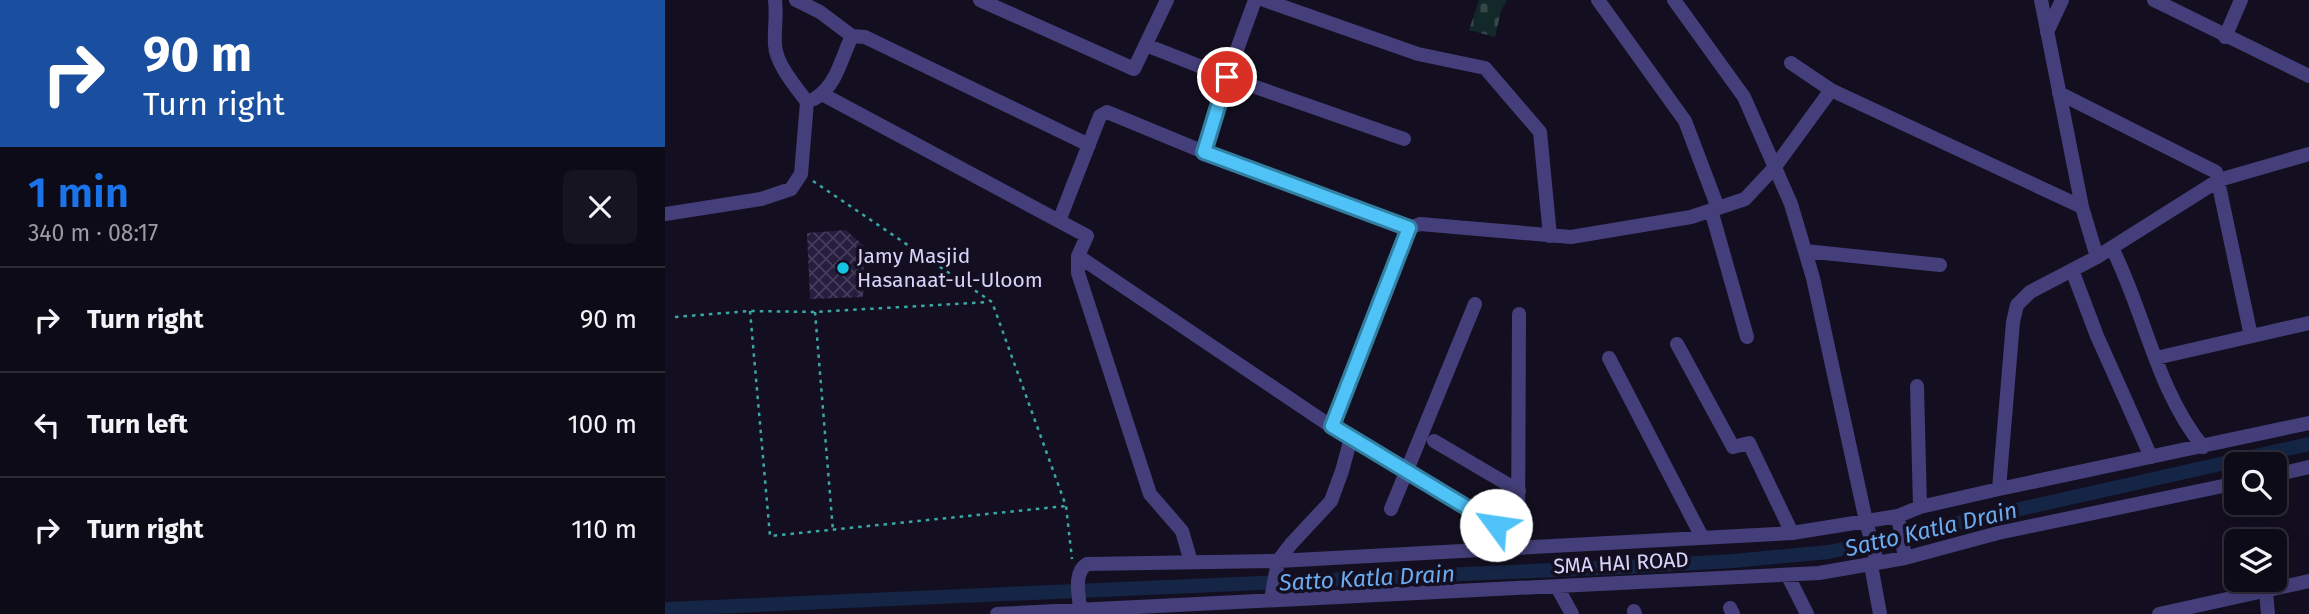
<!DOCTYPE html>
<meta charset="utf-8">
<style>
:root{--surface:#0e0b18;--page:#171421;--text:#f1f3f6;--muted:#9b9ba2;--line:#2e2b37;--accent:#1a73e8}
body{margin:0;font-family:"Fira Sans",sans-serif;background:var(--page);color:var(--text);height:100vh;display:flex;flex-direction:column;font-size:26px;white-space:nowrap}
*{box-sizing:border-box;margin:0}
p{font-size:23px;color:var(--muted)}
.icon{flex:none;width:38px;height:38px;fill:none;stroke:currentColor;stroke-width:2;stroke-linecap:round;stroke-linejoin:round}
.map{position:relative;flex:1;overflow:hidden}
.sheet{display:flex;flex-direction:column;background:var(--surface);width:665px}
.sheet>*{flex:none}
.top-card{background:#1a4fa0;color:#fff;overflow:hidden}
.buttons{position:absolute;left:1559px;top:452px;display:grid;gap:14px}
.buttons a{display:grid;place-items:center;width:63px;height:63px;border-radius:10px;background:var(--surface);box-shadow:0 7px 28px #0002,0 0 0 2px var(--line);font-size:35px}
.pin{position:absolute;display:grid;place-items:center;width:60px;height:60px;color:#fff;margin:-30px;border:4px solid #fff;border-radius:50%;box-shadow:0 2px 7px #0007}
.me{position:absolute;width:77px;margin:-38px;rotate:301deg;stroke-linejoin:round;filter:drop-shadow(0 0 5px #0008)}
.turn{display:flex;align-items:center;gap:24px;height:147px;padding:0 28px;font-size:32px}
.turn .icon{width:91px;height:91px;stroke-width:2.5}
.turn b{display:block;font-size:49px;line-height:60px}
.round{display:grid;place-items:center;flex:none;width:74px;height:74px;border-radius:10px;background:var(--page)}
.overview{display:flex;align-items:center;justify-content:space-between;height:119px;padding:0 28px}
h1{font-size:42px;font-weight:600;line-height:52px;color:var(--accent)}
ul{padding:0;list-style:none}
li{display:flex;align-items:center;gap:21px;height:105px;padding:0 28px;border-top:2px solid var(--line)}
li div{flex:1}
li b{display:block;font-size:26px}
li em{font-style:normal}
main{display:flex;flex:1;min-height:0}
.map>svg:first-child{display:block}
</style>
<main>
<section class="sheet">
<div class="top-card">
<div class="turn"><svg class="icon" aria-label="right" viewBox="0 0 24 24"><path d="M7 20v-9h11M14 6l5 5-5 5"/></svg><div><b>90 m</b>Turn right</div></div>
</div>
<div class="overview"><div><h1>1 min</h1><p>340 m · 08:17</p></div><a class="round"><svg class="icon" aria-label="close" viewBox="0 0 24 24"><path d="M6 6l12 12M18 6L6 18"/></svg></a></div>
<ul>
<li><svg class="icon" aria-label="right" viewBox="0 0 24 24"><path d="M7 20v-9h11M14 6l5 5-5 5"/></svg><div><b>Turn right</b></div><em>90 m</em></li>
<li><svg class="icon" aria-label="left" viewBox="0 0 24 24"><path d="M17 20v-9H6M10 6l-5 5 5 5"/></svg><div><b>Turn left</b></div><em>100 m</em></li>
<li><svg class="icon" aria-label="right" viewBox="0 0 24 24"><path d="M7 20v-9h11M14 6l5 5-5 5"/></svg><div><b>Turn right</b></div><em>110 m</em></li>
</ul>
</section>
<div class="map">
<svg width="1644" height="614" viewBox="0 0 1644 614">
<defs>
<pattern id="cemetery-stones" width="16" height="16" patternUnits="userSpaceOnUse" patternTransform="scale(1.75)"><rect width="16" height="16" fill="#132929"/><path d="M2 7V4a2 2 0 0 1 4 0v3zM10 15v-3a2 2 0 0 1 4 0v3z" fill="#354749"/></pattern>
<pattern id="building-cross-hatch" width="8" height="8" patternUnits="userSpaceOnUse" patternTransform="scale(1.75)"><rect width="8" height="8" fill="#261d3f"/><path d="M0 0l8 8M0 8l8-8" fill="none" stroke="#453d5c"/></pattern>
</defs>
<rect width="100%" height="100%" fill="#130f20"/>
<!-- cemetery -->
<path fill="url(#cemetery-stones)" d="M814,0h28l-6,11 -6,26 -26,-7z"/>
<g fill="none" stroke-linecap="round" stroke-linejoin="round">
<!-- canal -->
<path stroke="#142545" stroke-width="14" d="M0,609l959,-42 109,-6 96,-9 480,-108"/>
</g>
<!-- building -->
<path fill="url(#building-cross-hatch)" d="M181,230l18,16 -1,51 -53,2 -3,-66z"/>
<g fill="none" stroke-linecap="round" stroke-linejoin="round">
<!-- path -->
<path stroke="#3aa7a7" stroke-width="2.5" stroke-dasharray="3.5 5" stroke-linecap="butt" d="M148,181l179,121 74,204 6,53
M85,311l20,225 296,-30
M150,312l18,219
M10,317l75,-6 65,1 174,-10"/>
<!-- street -->
<path stroke="#443f7a" stroke-width="14" d="M131,0l24,12 32,24c-11,22 -15,50 -38,63
M315,0l154,69 33,-69
M599,0l154,54 67,14 55,64 10,104
M933,0l87,121 33,87
M1009,0l70,97 47,107 22,74 53,243 11,41
M1376,0l41,207 15,50
M1489,0l155,76
M1382,32l15,-32
M187,36l13,1 224,108
M1560,37l16,-37
M481,45l81,32 177,62
M1126,63l40,27 251,117
M1394,93l157,79 35,164
M157,94l265,142 -9,20v17l72,221 32,37 9,31
M539,152l23,-75 28,-77
M1046,210l36,127
M0,214l96,-15 30,-10 10,-15 6,-72c-11,-15 -31,-38 -32,-57 -1,-15 2,-29 0,-45
M394,221l41,-105 7,-4 97,40 205,76 11,-4 151,13 120,-20 54,-18 29,-31 57,-78
M1447,248c33,65 44,141 91,199
M1140,251l135,14
M413,256l254,171 186,112
M1407,270l25,66 54,121
M854,314l-1,225 3,7
M1012,344l56,103 16,-4 43,90
M944,358l93,179
M1491,358l153,-35
M1252,386l3,121
M667,427l77,-199
M769,441l85,50
M1610,475l34,-8
M1334,489l14,-167 4,-17 13,-13 67,-35 122,-77 90,-26
M726,509l84,-205
M1233,516l7,42
M1206,565l9,49
M1123,576l19,38
M892,587l15,27
M1601,591l2,23
M606,599l7,-38 13,-17 40,-43 11,-30 9,-33
M1065,608l3,6
M415,609c-1,-15 -7,-36 7,-45l191,-3 514,-28 106,-17 22,-9 79,-18 310,-66
M969,611l1,3
M332,614l822,-41 86,-15 93,-25 239,-50
M1494,614l150,-33"/>
</g>
<g fill="none" stroke-linecap="round" stroke-linejoin="round">
<defs>
<path id="route" d="M562,77l-23,75 205,76 -77,198 164,99"/>
</defs>
<!-- route casing -->
<use href="#route" stroke="#337fa1" stroke-width="18"/>
<!-- route -->
<use href="#route" stroke="#4fc3f7" stroke-width="12"/>
</g>
<!-- markers -->
<circle fill="#17c3e3" stroke="#130f20" stroke-width="2.5" cx="178" cy="268" r="7"/>
<g text-anchor="middle" dominant-baseline="central" stroke-width="7" stroke-linejoin="round" paint-order="stroke">
<!-- poi labels -->
<g font-size="21" fill="#d9d3fb" stroke="#130f20" text-anchor="start">
<text x="192" y="256">Jamy Masjid<tspan x="192" dy="24">Hasanaat-ul-Uloom</tspan></text>
</g>
<!-- street labels -->
<g font-size="21" fill="#d9d3fb" stroke="#130f20">
<text transform="translate(956 563) rotate(-3)">SMA HAI ROAD</text>
</g>
<!-- water labels -->
<g font-size="23" font-style="italic" fill="#6babf0" stroke="#130f20">
<text transform="translate(1266 529) rotate(-13)">Satto Katla Drain</text>
<text transform="translate(702 578) rotate(-3)">Satto Katla Drain</text>
</g>
</g>
</svg>
<div class="buttons">
<a><svg class="icon" aria-label="search" viewBox="0 0 24 24"><circle cx="10" cy="10" r="6"/><path d="M15 15l6 6"/></svg></a>
<a><svg class="icon" aria-label="layers" viewBox="0 0 24 24"><path d="M12 4l9 5-9 5-9-5zM3 14l9 5 9-5"/></svg></a>
</div>
<div class="pin" style="left:562px;top:77px;background:#d93025"><svg class="icon" aria-label="arrive" viewBox="0 0 24 24"><path d="M6 21V4h12l-3 4 3 4H6"/></svg></div>
<svg class="me" style="left:831px;top:525px" viewBox="-20 -20 40 40"><circle r="19" fill="#fff"/><path d="M0-13L10 11 0 6-10 11z" fill="#4fc3f7"/></svg>
</div>
</main>
